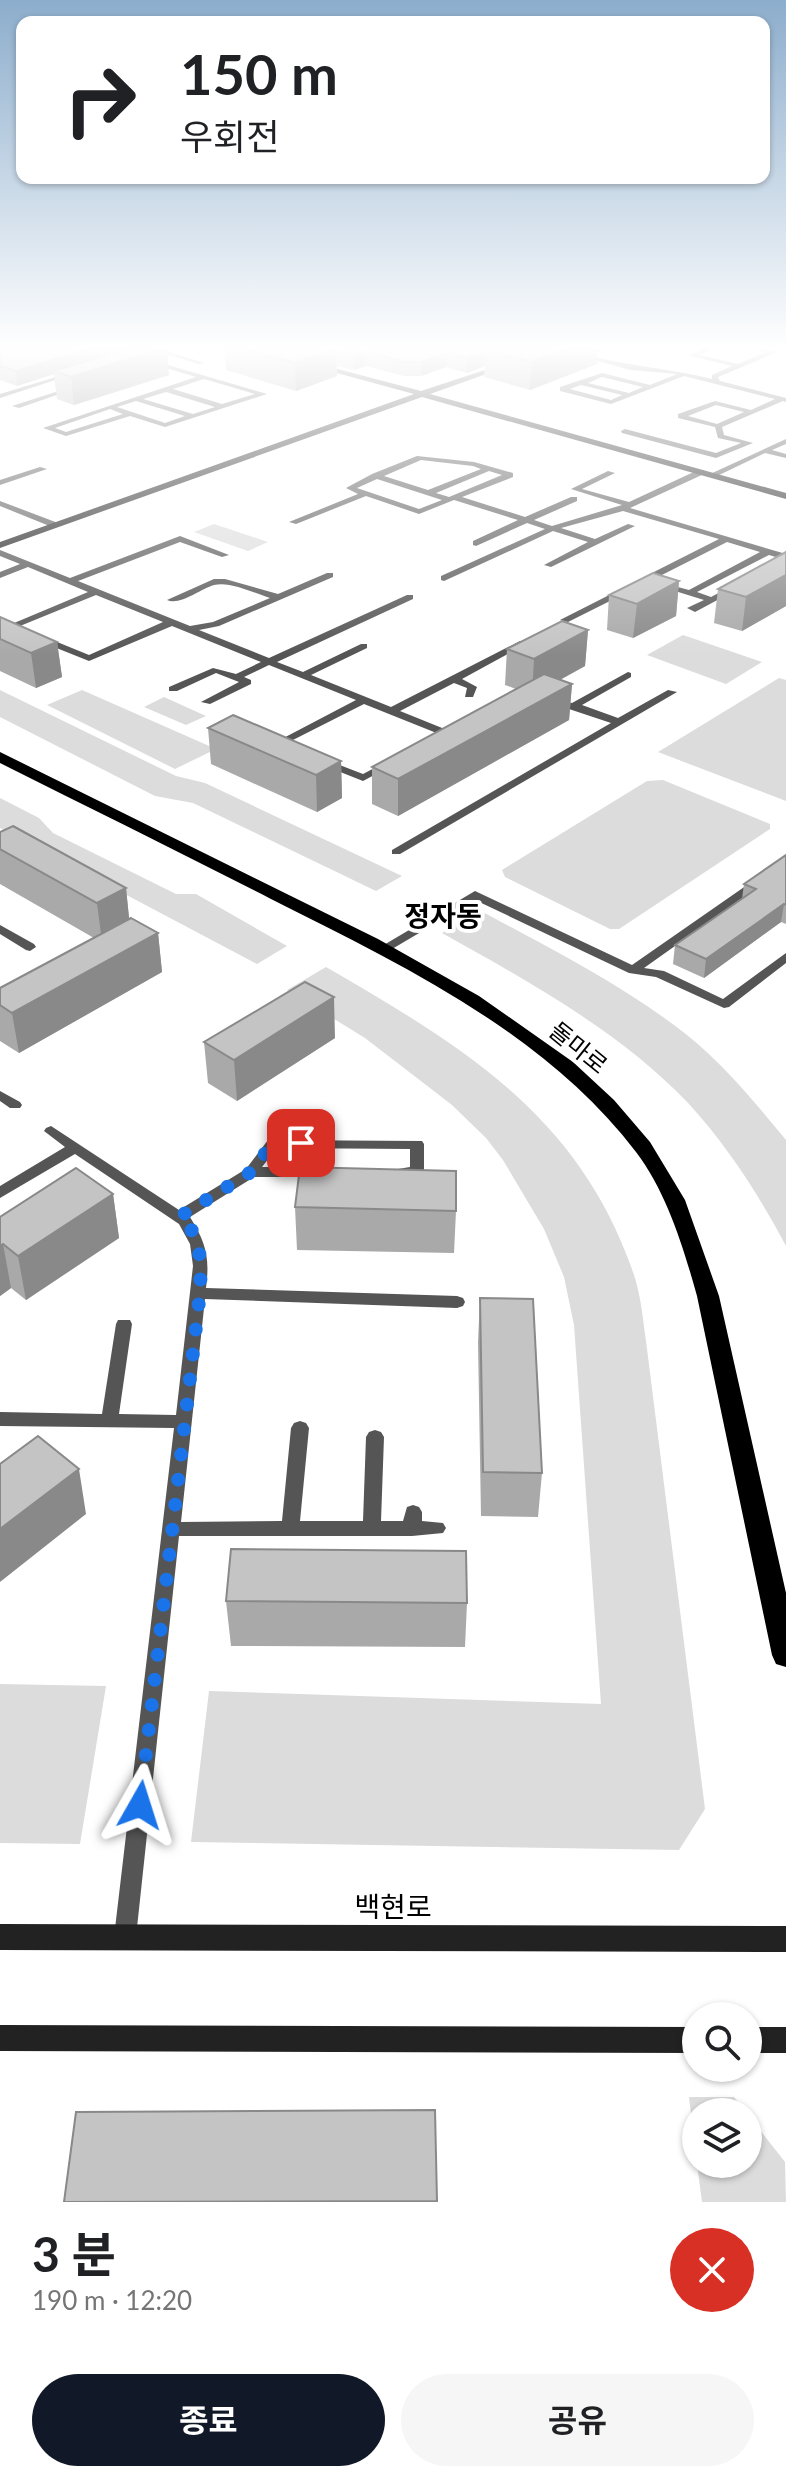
<!DOCTYPE html>
<html lang="ko">
<meta charset="utf-8">
<style>
:root{--surface:#fff;--page:#f6f6f6;--text:#202124;--muted:#757577;--accent:#111827}
body{margin:0;font-family:Lato,"Noto Sans KR",sans-serif;background:var(--page);color:var(--text);height:100vh;display:flex;flex-direction:column;font-size:30px;white-space:nowrap}
*{box-sizing:border-box;margin:0}
p{font-size:26px;color:var(--muted)}
.icon{flex:none;width:44px;height:44px;fill:none;stroke:currentColor;stroke-width:2;stroke-linecap:round;stroke-linejoin:round}
.map{position:relative;height:2202px;overflow:hidden}
.panel{display:flex;flex-direction:column;background:var(--surface);flex:1}
.panel>*{flex:none}
.hud{position:absolute;left:16px;top:16px;width:754px;height:168px;border-radius:16px;box-shadow:0 2px 6px #0004;background:#fff;color:var(--text);overflow:hidden}
.fabs{position:absolute;left:682px;top:2002px;display:grid;gap:16px}
.fabs a{display:grid;place-items:center;width:80px;height:80px;border-radius:50%;background:var(--surface);box-shadow:0 2px 6px #0004;font-size:40px}
.pin{position:absolute;display:grid;place-items:center;width:68px;height:68px;color:#fff;margin:-34px;border-radius:16px;box-shadow:0 4px 12px #0006}
.me{position:absolute;width:88px;margin:-44px;rotate:6deg;stroke-linejoin:round;filter:drop-shadow(0 0 6px #0008)}
.turn{display:flex;align-items:center;gap:28px;height:168px;padding:0 32px;font-size:36px}
.turn .icon{width:104px;height:104px;stroke-width:2.5}
.turn b{display:block;font-size:56px;line-height:68px}
.round{display:grid;place-items:center;flex:none;width:84px;height:84px;border-radius:42px;background:var(--page)}
.overview{display:flex;align-items:center;justify-content:space-between;height:136px;padding:0 32px}
h1{font-size:48px;font-weight:700;line-height:60px}
.action{display:flex;gap:16px;margin-top:auto;padding:16px 32px}
.action a{flex:1;height:92px;border-radius:48px;background:var(--accent);color:#fff;font-size:32px;font-weight:700;line-height:92px;text-align:center}
.action a+a{background:var(--page);color:var(--text)}
.map>svg:first-child{display:block}
</style>
<div class="map">
<svg width="786" height="2202" viewBox="0 0 786 2202">
<rect width="100%" height="100%" fill="#fff"/>
<!-- green -->
<path fill="#dcdcdc" d="M214,524l54,18 -20,9 -54,-19z
M683,635l79,27 -36,22 -79,-29z
M779,678l7,2v121l-128,-49z
M0,690l176,86 29,7 197,93 -26,15 -183,-88 -38,-7 -155,-79z
M82,690l134,59 -41,20 -128,-64z
M164,697l42,19 -20,9 -42,-18z
M663,780l107,44v5l-151,100h-9l-105,-52 -3,-7 145,-89z
M0,798l39,20 14,15 123,61h20l91,52 -30,18 -257,-136z
M477,909c67,36 136,71 197,116 43,31 79,75 112,115v106c-27,-51 -58,-99 -97,-142 -68,-72 -161,-123 -247,-171z
M326,967c138,80 254,149 308,308 7,21 9,45 12,66l59,468 -26,41 -488,-8 18,-151 392,13 -27,-379 -10,-48 -20,-48 -41,-69 -17,-22 -34,-33 -87,-67 -78,-48z
M0,1684l106,2 -26,158 -80,-1z
M689,2097h45l12,15h-50v45z
M748,2115l37,47 1,40h-84l-5,-38h51z"/>
<g fill="none" stroke-linecap="round" stroke-linejoin="round">
<!-- lane -->
<path fill="#555" fill-rule="evenodd" d="M152,348h6l46,15 -5,1 -46,-14z
M598,348h9l-17,8c41,10 81,13 122,23v-4l20,-9 -41,-10v-2l15,-6h9l-15,7 38,9 28,-12 -14,-4 23,3v2l-57,24 2,4 66,17v4l-3,-1 -61,26 2,8 29,8 -37,15 -94,-25 -1,-2 4,-2 91,24 25,-10 -23,-5 -3,-11 -37,-9v-4l37,-13 36,9 24,-11 -91,-23 -73,28 -51,-13v-4l42,-14 48,12 27,-11 -46,-4 -51,-14zM602,377l41,10 -14,6 -41,-10zM581,385l41,10 -11,5 -41,-11zM716,405l28,7 -27,12 -29,-8z
M151,360l116,34 -102,33 -35,-11 -64,20 -23,-8 153,-51 -47,-14zM204,379l51,15 -33,10 -49,-15zM166,392l49,15 -22,7 -50,-15zM136,401l49,15 -20,7 -48,-16zM110,409l13,5 -57,18 -11,-4z
M69,373l5,1 -74,24v-4z
M71,387l6,1 -58,20 -7,-2z
M786,439v5l-14,6 14,4v4l-21,-5 -50,24 -7,-2z
M417,456l57,6 39,11v4l-51,20 63,20 46,-20h6v4l-43,19 18,6 70,-21 -51,-16 37,-18 7,2 -33,16 47,13 69,-32h6v4l-74,34 156,46v6l-17,-5 -72,37 14,5 19,-10 8,2 -43,23 -8,-4 17,-8 -45,-14v-4l30,8 71,-38 -33,-10 -77,39h-6v-4l75,-38 -96,-28 -62,17 34,11 33,-15 7,2 -84,41 -7,-2 44,-23 -35,-11 -109,50 -3,-1v-4l104,-47 -18,-6 -51,23 -3,-1v-4l45,-21 -64,-20 -35,14 -53,-18 -70,28 -7,-2 69,-28 -12,-6 26,-14zM421,460l52,6 8,3 -53,21 -44,-14zM489,471l13,4 -53,22 -13,-4zM377,479l65,21 -23,9 -62,-21z
M40,467l7,2 -47,16v-5z
M0,501l58,22 1,2 -7,2 -52,-21z
M180,536l49,19 -7,2 -42,-15 -102,39 112,45 23,-4 57,-24c-16,-5 -40,-17 -56,-13 -14,4 -34,21 -47,15l47,-21h11l53,15 49,-21h6v4l-114,49 -20,4 70,28 138,-63h6v4l-136,63 26,10 58,-28h6v4l-56,27 80,32 129,-66 8,2 -66,36 15,8 -4,10h-8l2,-9 -13,-5 -54,28 52,21v4h-8l-80,-32 -77,39 4,3 -5,3 -12,-6 82,-43 -87,-35 -25,12 7,3v4l-41,20 -9,-2 38,-20 -23,-9 -39,18h-8v-4l44,-19 23,6 25,-12 -89,-36 -83,35 -50,-20v-4h6l44,18 74,-33 -67,-27 -76,31 6,2v4h-6l-13,-6 81,-34 -60,-25 -28,11v-6l20,-8 -20,-8v-6l70,28z
M625,587l3,1v4l-60,30 -8,-2z
M628,672l3,1v4l-49,28 36,13 50,-28 9,2 -277,162h-8v-4l219,-127 -63,-21 5,-3 19,4z
M324,759l39,15 21,-11 4,-1 5,3 -30,16 -43,-17 -1,-2z
M786,858v9l-142,101 20,3 59,28 63,-46v10l-57,44 -5,1 -68,-31 -27,-4 -154,-73 -88,52 -4,1 -6,-4 98,-58 157,74z
M0,925l34,19 2,3 -6,4 -4,-1 -26,-16z
M0,1091l20,11 2,3 -2,3h-10l-10,-7z
M51,1126l128,84 67,-41 22,-29 154,1 2,3v28c-5,7 -23,7 -28,0l2,-3 12,-2v-18l-133,-1 -15,19h56l7,5 -7,5h-64l-64,40c16,26 20,40 16,71l251,8 6,2 2,4 -2,4 -6,2 -252,-9 -24,223 101,-1 9,-93 3,-5 6,-2 6,2 3,5 -9,93h63l3,-84 3,-5 6,-2 6,2 3,5 -3,84h22l4,-14 6,-2 6,2 3,5v9l21,2 3,5 -3,5 -31,3h-233l-43,401 -3,8 -8,3 -8,-3 -3,-8 60,-509 -174,-2v-14l102,2 14,-90 2,-4h12l2,4 -13,90 57,1 17,-149 -3,-22 -11,-20 -104,-70 -75,44v-12l65,-39 -21,-16 2,-3z"/>
<!-- secondary -->
<path fill="#222" fill-rule="evenodd" d="M315,363l106,28 85,-28v4l-76,27 356,99v6l-364,-102 -422,151v-6l414,-148 -99,-27z
M0,1924l786,2v26l-786,-2z
M0,2025l696,2v26l-696,-2z
M748,2027h38v26h-38z"/>
<!-- primary -->
<path fill="#000" fill-rule="evenodd" d="M0,752l378,187 101,57 94,66 41,38 36,42 35,58 34,96 67,297v74l-10,-3 -4,-9 -75,-359c-14,-50 -30,-103 -61,-144 -92,-120 -234,-187 -365,-253 -90,-46 -181,-91 -271,-136z"/>
</g>
<!-- wall -->
<path fill="#a9a9a9" d="M0,348l169,27 -95,30 -17,-6 -3,-25 -37,12 -17,-6z
M224,348h374l-1,16 -67,26 -46,-13 1,-11 -18,7 -21,-6 -25,9h-17l-38,-10 -12,4 -17,-4v10l-41,15 -70,-21z
M786,552v54l-44,25 -28,-8 4,-34z
M679,581l-3,35 -43,22 -26,-8 2,-35z
M0,617l57,25 5,35 -26,11 -36,-17z
M588,630l-3,36 -25,14 12,4 -3,36 -171,96 -26,-12v-37l144,-78 -11,-4 2,-36z
M208,728l133,33 1,37 -25,14 -106,-48z
M0,832l126,56 3,31 29,14 4,39 -143,81 -19,-12v-53l94,-50 -94,-54z
M786,855v69l-5,-2 -77,56 -31,-14 2,-19 67,-46 2,-15z
M335,1038l-98,63 -29,-18 -4,-41z
M113,1194l6,44 -93,62 -15,-12 -11,8v-79z
M295,1207l161,4 -2,42 -157,-3z
M480,1298l62,175 -4,44 -57,-1 -3,-174z
M226,1601l241,2 -2,44 -234,-1z"/>
<!-- shaded-wall -->
<path fill="#898989" d="M91,348h48l-85,23v3l-37,12 -1,-15z
M167,348l2,27 -95,30 -3,-28z
M570,348h28l-1,16 -67,26 1,-28z
M336,349l1,27 -41,15 -1,-28z
M366,351v15l-12,4 -1,-14z
M485,352v14l-18,7v-15z
M447,353l-1,14 -25,9v-14z
M786,575v31l-44,25 4,-34z
M679,581l-3,35 -43,22 4,-34z
M588,630l-3,36 -53,29 2,-36z
M57,642l5,35 -26,11 -5,-35z
M572,684l-3,36 -171,96v-37z
M341,761l1,37 -25,14 -1,-37z
M126,888l4,39 -28,15 -5,-39z
M784,904l-3,18 -77,56 2,-19z
M158,933l4,39 -143,81 -7,-40z
M334,997l1,41 -98,63 -3,-41z
M113,1194l6,44 -93,62 -8,-44z
M3,1244l8,44 -11,8v-50z
M79,1469l7,45 -86,68v-53z"/>
<!-- building -->
<path fill="#c4c4c4" stroke="#898989" stroke-width="2" d="M0,348h91l-75,23 -16,-5z
M131,348h34l-94,29 -17,-6z
M240,348h92l4,1 -41,14z
M332,348h160l-7,2v2l-18,6 -20,-5 -26,9h-17l-38,-11 -13,5 -17,-5v-2z
M492,348h78l-39,14 -46,-12z
M786,552v23l-40,22 -28,-8z
M653,573l26,8 -42,23 -28,-9z
M0,617l57,25 -26,11 -31,-14z
M562,621l26,9 -54,29 -27,-10z
M544,674l28,10 -174,95 -26,-12z
M233,715l108,46 -25,14 -108,-47z
M13,826l113,62 -29,15 -97,-54v-17z
M786,855v50l-2,-1 -78,55 -31,-14 81,-56 -12,-5z
M131,918l27,15 -146,80 -12,-8v-17z
M305,982l29,15 -100,63 -30,-18z
M300,1167l156,4v40l-161,-4z
M76,1168l37,26 -95,62 -15,-12 -3,2v-29z
M480,1298l53,1 9,174 -59,-1z
M38,1436l41,33 -79,60v-65z
M231,1549l235,2 1,52 -241,-2z
M435,2110l2,91 -373,1 12,-90z"/>
<!-- sky -->
<linearGradient id="sky" x2="0" y2="1"><stop stop-color="#8cadcc"/><stop offset="0.53" stop-color="#fff"/><stop offset="1" stop-color="#fff" stop-opacity="0"/></linearGradient>
<rect width="786" height="656" fill="url(#sky)"/>
<g fill="none" stroke-linecap="round" stroke-linejoin="round">
<!-- route -->
<path stroke="#1a73e8" stroke-width="14" stroke-dasharray="0 25.2" d="M140,1805l60,-512c1,-26 3,-60 -21,-76l72,-45 22,-29h28"/>
</g>
<g text-anchor="middle" dominant-baseline="central" stroke-width="8" stroke-linejoin="round" paint-order="stroke">
<!-- street labels -->
<g font-size="24" fill="#000" stroke="#fff">
<text transform="translate(579 1047) rotate(39)">돌마로</text>
</g>
<!-- quarter labels -->
<g font-size="28" font-weight="bold" fill="#000" stroke="#fff">
<text x="443" y="915">정자동</text>
</g>
<!-- near-street labels -->
<g font-size="28" fill="#000" stroke="#fff">
<text x="393" y="1906">백현로</text>
</g>
</g>
</svg>
<div class="fabs">
<a><svg class="icon" aria-label="search" viewBox="0 0 24 24"><circle cx="10" cy="10" r="6"/><path d="M15 15l6 6"/></svg></a>
<a><svg class="icon" aria-label="layers" viewBox="0 0 24 24"><path d="M12 4l9 5-9 5-9-5zM3 14l9 5 9-5"/></svg></a>
</div>
<div class="pin" style="left:301px;top:1143px;background:#d93025"><svg class="icon" aria-label="arrive" viewBox="0 0 24 24"><path d="M6 21V4h12l-3 4 3 4H6"/></svg></div>
<svg class="me" style="left:140px;top:1805px" viewBox="-20 -20 40 40"><path d="M0-17L14 15 0 8-14 15z" fill="#1a73e8" stroke="#fff" stroke-width="4"/></svg>
<div class="hud">
<div class="turn"><svg class="icon" aria-label="right" viewBox="0 0 24 24"><path d="M7 20v-9h11M14 6l5 5-5 5"/></svg><div><b>150 m</b>우회전</div></div>
</div>
</div>
<section class="panel">
<div class="overview"><div><h1>3 분</h1><p>190 m · 12:20</p></div><a class="round" style="background:#d93025;color:#fff"><svg class="icon" aria-label="close" viewBox="0 0 24 24"><path d="M6 6l12 12M18 6L6 18"/></svg></a></div>
<div class="action"><a>종료</a><a>공유</a></div>
</section>
